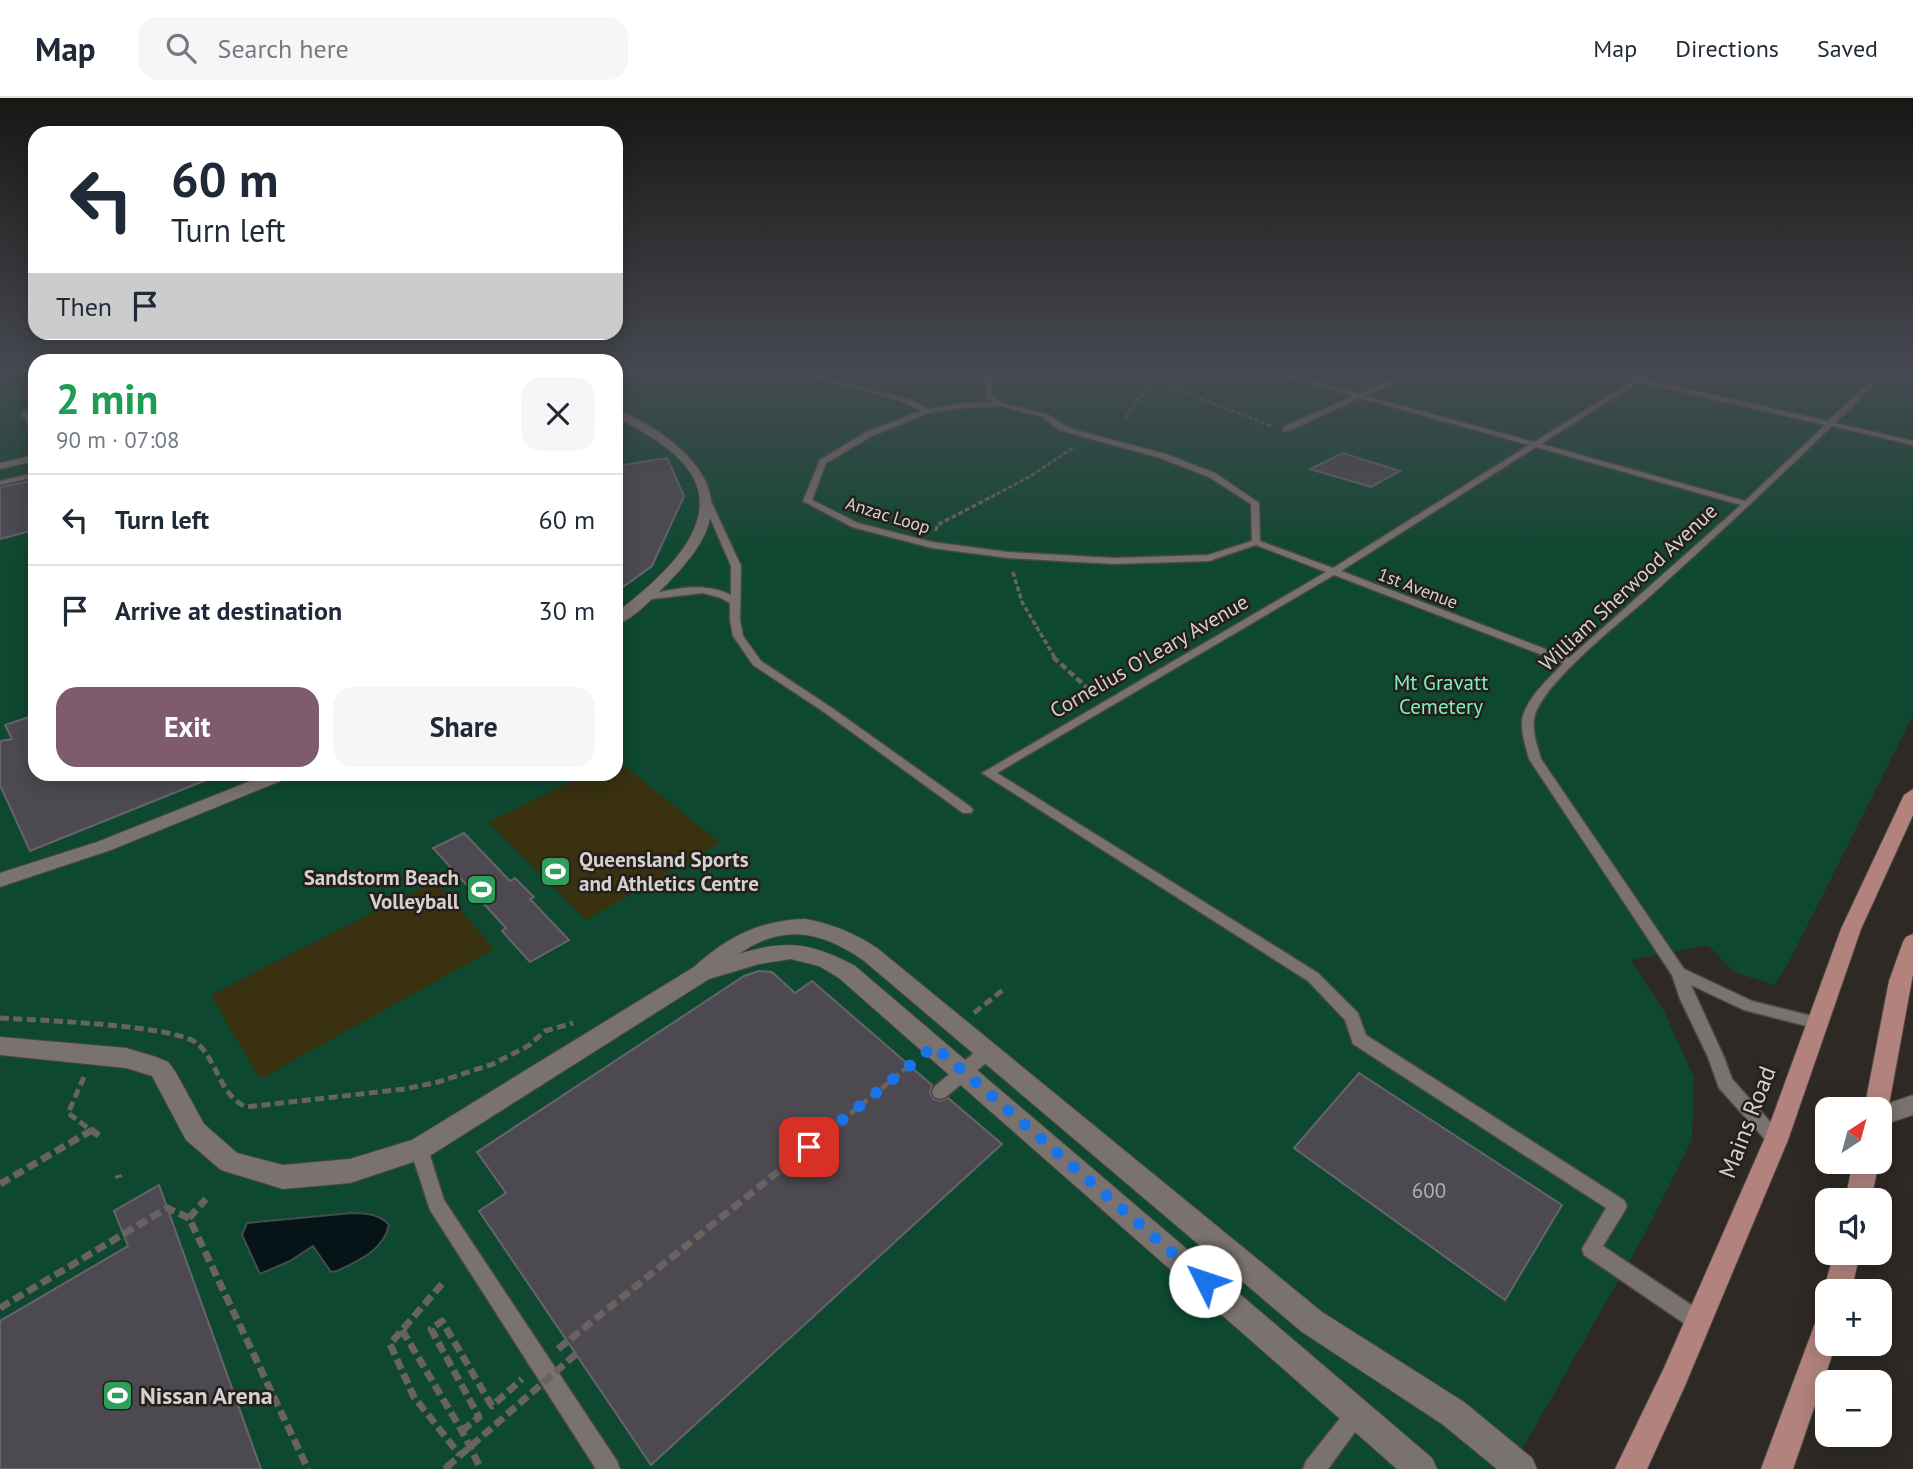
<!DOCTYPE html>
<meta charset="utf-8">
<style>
:root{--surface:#fff;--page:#f6f6f7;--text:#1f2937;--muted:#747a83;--line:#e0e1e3;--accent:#7e5c6d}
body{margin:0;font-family:"PT Sans",sans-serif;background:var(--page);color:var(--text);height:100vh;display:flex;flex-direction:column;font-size:26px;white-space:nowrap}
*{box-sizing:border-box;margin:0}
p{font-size:23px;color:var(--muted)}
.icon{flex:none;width:38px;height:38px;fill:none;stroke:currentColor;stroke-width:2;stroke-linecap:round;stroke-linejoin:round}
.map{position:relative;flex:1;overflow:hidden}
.details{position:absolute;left:28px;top:256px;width:595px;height:427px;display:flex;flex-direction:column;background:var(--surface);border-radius:21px;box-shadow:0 4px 18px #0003}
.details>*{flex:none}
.banner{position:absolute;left:28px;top:28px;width:595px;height:214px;border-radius:21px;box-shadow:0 4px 18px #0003;background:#fff;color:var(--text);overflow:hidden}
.needle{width:46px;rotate:36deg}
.tools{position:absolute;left:1815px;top:999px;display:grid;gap:14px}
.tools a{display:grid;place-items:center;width:77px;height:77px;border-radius:14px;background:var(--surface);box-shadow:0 4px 18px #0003;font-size:35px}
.pin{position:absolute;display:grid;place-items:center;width:60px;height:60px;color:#fff;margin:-30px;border-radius:14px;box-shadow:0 4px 10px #0006}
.me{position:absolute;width:77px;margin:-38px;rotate:311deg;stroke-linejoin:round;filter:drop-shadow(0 0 5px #0008)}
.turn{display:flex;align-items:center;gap:24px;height:147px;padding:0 28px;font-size:32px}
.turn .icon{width:91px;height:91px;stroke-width:2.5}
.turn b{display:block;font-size:49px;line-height:60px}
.then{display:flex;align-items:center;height:66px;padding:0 28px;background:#0003;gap:14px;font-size:26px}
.round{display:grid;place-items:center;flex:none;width:74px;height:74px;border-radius:21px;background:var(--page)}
.overview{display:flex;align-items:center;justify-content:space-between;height:119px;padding:0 28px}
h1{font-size:42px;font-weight:600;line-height:52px;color:#1e9e55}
.action{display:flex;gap:14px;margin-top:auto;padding:14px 28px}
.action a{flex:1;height:80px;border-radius:21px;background:var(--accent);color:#fff;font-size:28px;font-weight:600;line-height:80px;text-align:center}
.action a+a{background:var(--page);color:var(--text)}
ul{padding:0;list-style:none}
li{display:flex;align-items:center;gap:21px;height:91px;padding:0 28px;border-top:2px solid var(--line)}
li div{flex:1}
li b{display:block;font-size:26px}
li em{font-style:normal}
header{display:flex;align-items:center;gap:42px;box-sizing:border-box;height:98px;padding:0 35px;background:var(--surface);border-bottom:2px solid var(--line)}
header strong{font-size:33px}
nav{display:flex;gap:38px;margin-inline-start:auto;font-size:24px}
.search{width:490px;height:63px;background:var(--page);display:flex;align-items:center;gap:18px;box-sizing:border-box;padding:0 24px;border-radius:21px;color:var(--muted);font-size:26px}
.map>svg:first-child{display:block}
</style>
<header>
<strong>Map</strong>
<div class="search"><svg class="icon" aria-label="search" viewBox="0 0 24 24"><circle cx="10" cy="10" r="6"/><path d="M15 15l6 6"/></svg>Search here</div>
<nav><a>Map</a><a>Directions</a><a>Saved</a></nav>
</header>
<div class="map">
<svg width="1913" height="1371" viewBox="0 0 1913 1371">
<rect width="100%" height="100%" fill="#2e2925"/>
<!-- green -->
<path fill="#0e4830" d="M0,271h35v405h581v-405h1297v346l-123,245 -16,25 -40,-13 -26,-27 -77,15 33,51 30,67 -2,62 -47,94 -134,235h-1511z"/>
<!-- sand -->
<path fill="#393110" d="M616,661l104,84 -134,77 -98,-98 98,-48h30z
M435,783l59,68 -234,130 -49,-84z"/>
<!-- water -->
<path fill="#061317" stroke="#444c4e" stroke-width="2" d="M352,1115c14,1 27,0 37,12 -5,25 -31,36 -52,46l-6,1 -18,-26 -23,15 -30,13 -18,-39 5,-12z"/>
<!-- building -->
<path fill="#4c4a50" stroke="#66646a" stroke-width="2" d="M1341,356l1,-1 58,18 -29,16 -61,-18z
M667,360l17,38 -32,70 -36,26v-126z
M35,382v50l-35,9v-52z
M35,617v59h186l-191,77 -30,-66v-44l12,-2 -7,-14z
M464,735l46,48 5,-3 19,19 -4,2 39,41 -39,22 -28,-31 4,-3 -73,-80z
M759,873l13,1 23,21 17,-12 120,104 -2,8 3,6 8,2 7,-3 54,46 -351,321 -172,-254 27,-18 -29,-41 267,-176z
M1359,975l203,132 -57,95 -211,-152z
M159,1087l102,284h-261v-148l128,-75 -14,-35z"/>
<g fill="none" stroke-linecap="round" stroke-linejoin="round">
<defs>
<path id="lane" d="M797,271h10l31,13 73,18 17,9 31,-5 34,-2 -7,-5v-21l-11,-7h9l8,6v21l10,7 45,11 18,12 14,5 87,23 49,19 44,30 1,38 73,27 196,-123 -169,-47 -71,33h-6v-4l70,-31 -94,-27h12l88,25 55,-25h9l-57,27 168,46 98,-61 -45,-12h13l37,9 13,-9h8l-15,10 185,42 55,-52h7l-55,54 78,18v4l-81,-19c-61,59 -122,116 -184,172 -30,26 -98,80 -112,114 -6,15 1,32 5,47l143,210 68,32 72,18 2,4 -2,4 -6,2 -74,-19 -53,-25 33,72 8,22 50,56 3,5 -3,5 -6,3 -6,-3 -51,-57 -11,-31 -28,-58 -8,-24 -143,-216c-3,-12 -8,-25 -7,-38 3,-22 27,-42 41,-58l-229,-88 -337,198 321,200 40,40 8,22 258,165 3,6 -3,6 -21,34 102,68 3,7 -3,7 -7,3 -7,-3 -107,-73 -2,-6 24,-41 -253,-164 -8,-24 -37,-39 -326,-208 344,-201 -70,-27 -47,16 -95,3 -106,-6 -76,-10 -80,-21 -49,-26 17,-41 46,-28 55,-21c-38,-22 -85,-21 -124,-42zM1639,284l186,43 -80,76 -204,-57zM1000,308l43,11 16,13 101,28 49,19 42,27 1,37 -44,14 -94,3 -106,-6 -76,-10 -74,-19 -46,-23 14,-37 46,-27 57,-23 30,-5zM1536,349l205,58 -172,153 -228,-87z
M26,312l5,1 -2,3 6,9v7h-3l-11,-16z
M35,375v4l-35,8v-4z
M703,399l7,2 31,67 -1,54 3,16 18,25 71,47 139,99 2,3 -2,3h-8l-139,-101 -71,-47 -20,-29 -3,-16v-17l-9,-5 -18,-5 -59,7v-4c29,-7 59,-15 87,-1v-29l-29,-67z
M987,947l6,2 2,5 -2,5 -47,40 -6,2 -6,-2 -2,-5 2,-5 47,-40z
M419,1043l6,2 3,6 16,51 173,261 3,8h-24l-166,-259 -20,-61 3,-6z
M1356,1305l7,4 4,7 -4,7 -35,48h-25l3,-8 43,-54z"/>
<path id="street" d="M616,312c38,13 102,56 95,103 -4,29 -26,52 -45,72 -13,12 -32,35 -50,39v-11c41,-32 119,-94 66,-151 -18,-20 -43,-32 -66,-45z
M35,357v6l-35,8v-6z
M268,676h23l-3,4 -177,72 -111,37v-14l97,-31z
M805,821c28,5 49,14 72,29l445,364 142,90 68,56 5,11h-40l-55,-45 -140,-92 -439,-372c-42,-29 -80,-37 -124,-6 47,-15 73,-11 116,12l577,492 5,11h-40l-558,-491 -20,-12 -28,-7 -32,5 -50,15 -281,178 -78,26 -67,6 -62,-19 -35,-30 -34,-64 -26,-8 -126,-13v-18l126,11 30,9 12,5 7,9 29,53 33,29 46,12 67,-6 62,-19 282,-173c33,-30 66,-47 111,-48z
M1913,997v20l-33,11v-16l-9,-1z"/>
<path id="primary" d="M1913,691v26l-52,114 -73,211 -104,248 -37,81h-32l49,-101 100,-228 77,-211 63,-134z
M1913,836v40l-25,136 -3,7 -5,2v-9h-16l25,-129 14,-39 3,-5z
M1853,1064h26l-8,38h-26z
M1834,1155h26l-9,39h-24v9l-4,-9z
M1827,1216v30h9l-43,125h-32l56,-151z"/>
</defs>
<!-- lane casing -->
<use href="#lane" stroke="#4b4744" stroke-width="3"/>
<!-- street casing -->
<use href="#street" stroke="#4b4744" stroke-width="2"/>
<!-- primary casing -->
<use href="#primary" stroke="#4b4744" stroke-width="2"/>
<!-- path-far4 -->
<path stroke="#686360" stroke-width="2.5" stroke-dasharray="4.5 2" stroke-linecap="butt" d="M1158,284l113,44
M1126,320c14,-28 35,-39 63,-49
M991,399l38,-20 44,-29"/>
<!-- path-far3 -->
<path stroke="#686360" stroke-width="3.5" stroke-dasharray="5 2.5" stroke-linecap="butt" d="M936,433l1,-6 58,-30
M1013,474l9,30 33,56"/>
<!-- path-far2 -->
<path stroke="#686360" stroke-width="4.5" stroke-dasharray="7 3.5" stroke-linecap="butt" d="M1053,559l40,36"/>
<!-- path-far1 -->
<path stroke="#686360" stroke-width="5" stroke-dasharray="9 4.5" stroke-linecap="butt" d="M974,915l30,-24
M0,920c34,2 178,7 198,26 20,19 22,51 48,63l159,-18 33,-7 55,-18 35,-18 17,-15 28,-8
M84,979l-16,36 24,18
M829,1033l85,-69"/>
<!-- path -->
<path stroke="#686360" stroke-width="7" stroke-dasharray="11 5" stroke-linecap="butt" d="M90,1031l11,8
M118,1077l1,3
M0,1086l92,-54
M189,1120l17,-19
M442,1186l-52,60 24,53 46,58
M0,1210l167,-100 22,10 119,251
M402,1232l60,101 19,38
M558,1251l273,-220
M462,1333l17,-14 -48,-88 11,-8 50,85 30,-27
M445,1371l2,-2"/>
<!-- lane -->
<use href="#lane" fill="#79726e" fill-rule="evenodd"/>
<!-- street -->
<use href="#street" fill="#79726e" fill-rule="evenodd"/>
<!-- primary -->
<use href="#primary" fill="#b2837d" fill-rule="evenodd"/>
<!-- path-bridge -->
<path stroke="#686360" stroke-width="7" stroke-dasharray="11 5" stroke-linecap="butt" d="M447,1369l130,-114"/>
</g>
<!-- sky -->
<linearGradient id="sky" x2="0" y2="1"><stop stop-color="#191714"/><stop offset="0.59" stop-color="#464951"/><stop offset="1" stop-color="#464951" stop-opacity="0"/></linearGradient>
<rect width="1913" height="463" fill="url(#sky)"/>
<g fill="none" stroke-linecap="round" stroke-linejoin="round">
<!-- route -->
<path stroke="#1a73e8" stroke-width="12" stroke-dasharray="0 21.6" d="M809,1049l125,-101 271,235"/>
</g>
<!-- icons -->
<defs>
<symbol id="stadium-square" viewBox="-11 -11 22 22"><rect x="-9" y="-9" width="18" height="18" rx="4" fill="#2e9e5b" stroke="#241f1b"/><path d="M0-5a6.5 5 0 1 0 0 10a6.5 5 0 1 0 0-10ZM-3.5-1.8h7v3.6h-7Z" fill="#fff"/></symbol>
</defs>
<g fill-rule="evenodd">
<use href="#stadium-square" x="538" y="756" width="35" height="35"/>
<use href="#stadium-square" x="464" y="774" width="35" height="35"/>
<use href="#stadium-square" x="100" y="1280" width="35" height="35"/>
</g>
<g text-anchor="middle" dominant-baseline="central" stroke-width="5" stroke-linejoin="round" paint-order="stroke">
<!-- far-street labels -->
<g font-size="18" fill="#d4d1ce" stroke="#241f1b">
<text transform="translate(888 417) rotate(17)">Anzac Loop</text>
<text transform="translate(1418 490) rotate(21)">1st Avenue</text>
</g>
<!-- street labels -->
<g font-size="21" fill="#d4d1ce" stroke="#241f1b">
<text transform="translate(1628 489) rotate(-43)">William Sherwood Avenue</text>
<text transform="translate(1149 558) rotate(-30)">Cornelius O'Leary Avenue</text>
</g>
<!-- park labels -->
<g font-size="21" fill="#7cf4bb" stroke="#241f1b">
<text x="1441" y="584">Mt Gravatt<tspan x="1441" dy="24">Cemetery</tspan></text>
</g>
<!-- poi labels -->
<g font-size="21" font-weight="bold" fill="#d4d1ce" stroke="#241f1b" text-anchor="start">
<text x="579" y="761">Queensland Sports<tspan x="579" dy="24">and Athletics Centre</tspan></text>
<text x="459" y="779" text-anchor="end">Sandstorm Beach<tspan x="459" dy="24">Volleyball</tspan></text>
</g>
<!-- near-number labels -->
<g font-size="21" fill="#b2afae">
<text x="1429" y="1092">600</text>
</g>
<!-- near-street labels -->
<g font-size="24" fill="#d4d1ce" stroke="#241f1b">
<text transform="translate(1747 1024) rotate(-69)">Mains Road</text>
</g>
<!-- near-poi labels -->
<g font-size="24" font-weight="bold" fill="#d4d1ce" stroke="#241f1b" text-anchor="start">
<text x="140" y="1297">Nissan Arena</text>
</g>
</g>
</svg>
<div class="tools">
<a><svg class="needle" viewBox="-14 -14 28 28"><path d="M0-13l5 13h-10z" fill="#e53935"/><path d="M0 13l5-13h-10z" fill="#747a83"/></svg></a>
<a><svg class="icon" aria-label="sound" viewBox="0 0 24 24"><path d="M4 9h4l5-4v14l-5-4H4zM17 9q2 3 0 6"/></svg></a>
<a>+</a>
<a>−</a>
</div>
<div class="pin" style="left:809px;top:1049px;background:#d93025"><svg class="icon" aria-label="arrive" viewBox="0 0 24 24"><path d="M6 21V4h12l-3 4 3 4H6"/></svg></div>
<svg class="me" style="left:1205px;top:1183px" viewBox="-20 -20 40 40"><circle r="19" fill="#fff"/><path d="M0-13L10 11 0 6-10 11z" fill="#1a73e8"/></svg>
<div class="banner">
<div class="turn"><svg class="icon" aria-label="left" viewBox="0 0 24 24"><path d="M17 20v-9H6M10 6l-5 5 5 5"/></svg><div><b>60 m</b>Turn left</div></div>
<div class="then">Then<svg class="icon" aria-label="arrive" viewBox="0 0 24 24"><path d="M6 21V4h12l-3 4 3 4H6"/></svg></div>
</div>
<section class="details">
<div class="overview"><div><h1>2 min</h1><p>90 m · 07:08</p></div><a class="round"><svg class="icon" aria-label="close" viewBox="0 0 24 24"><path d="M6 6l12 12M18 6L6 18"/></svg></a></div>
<ul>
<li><svg class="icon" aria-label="left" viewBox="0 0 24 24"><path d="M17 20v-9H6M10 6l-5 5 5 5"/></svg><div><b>Turn left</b></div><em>60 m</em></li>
<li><svg class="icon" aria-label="arrive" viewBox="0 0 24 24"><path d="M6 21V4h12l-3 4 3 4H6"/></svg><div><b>Arrive at destination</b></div><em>30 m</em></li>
</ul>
<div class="action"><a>Exit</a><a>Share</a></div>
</section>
</div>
